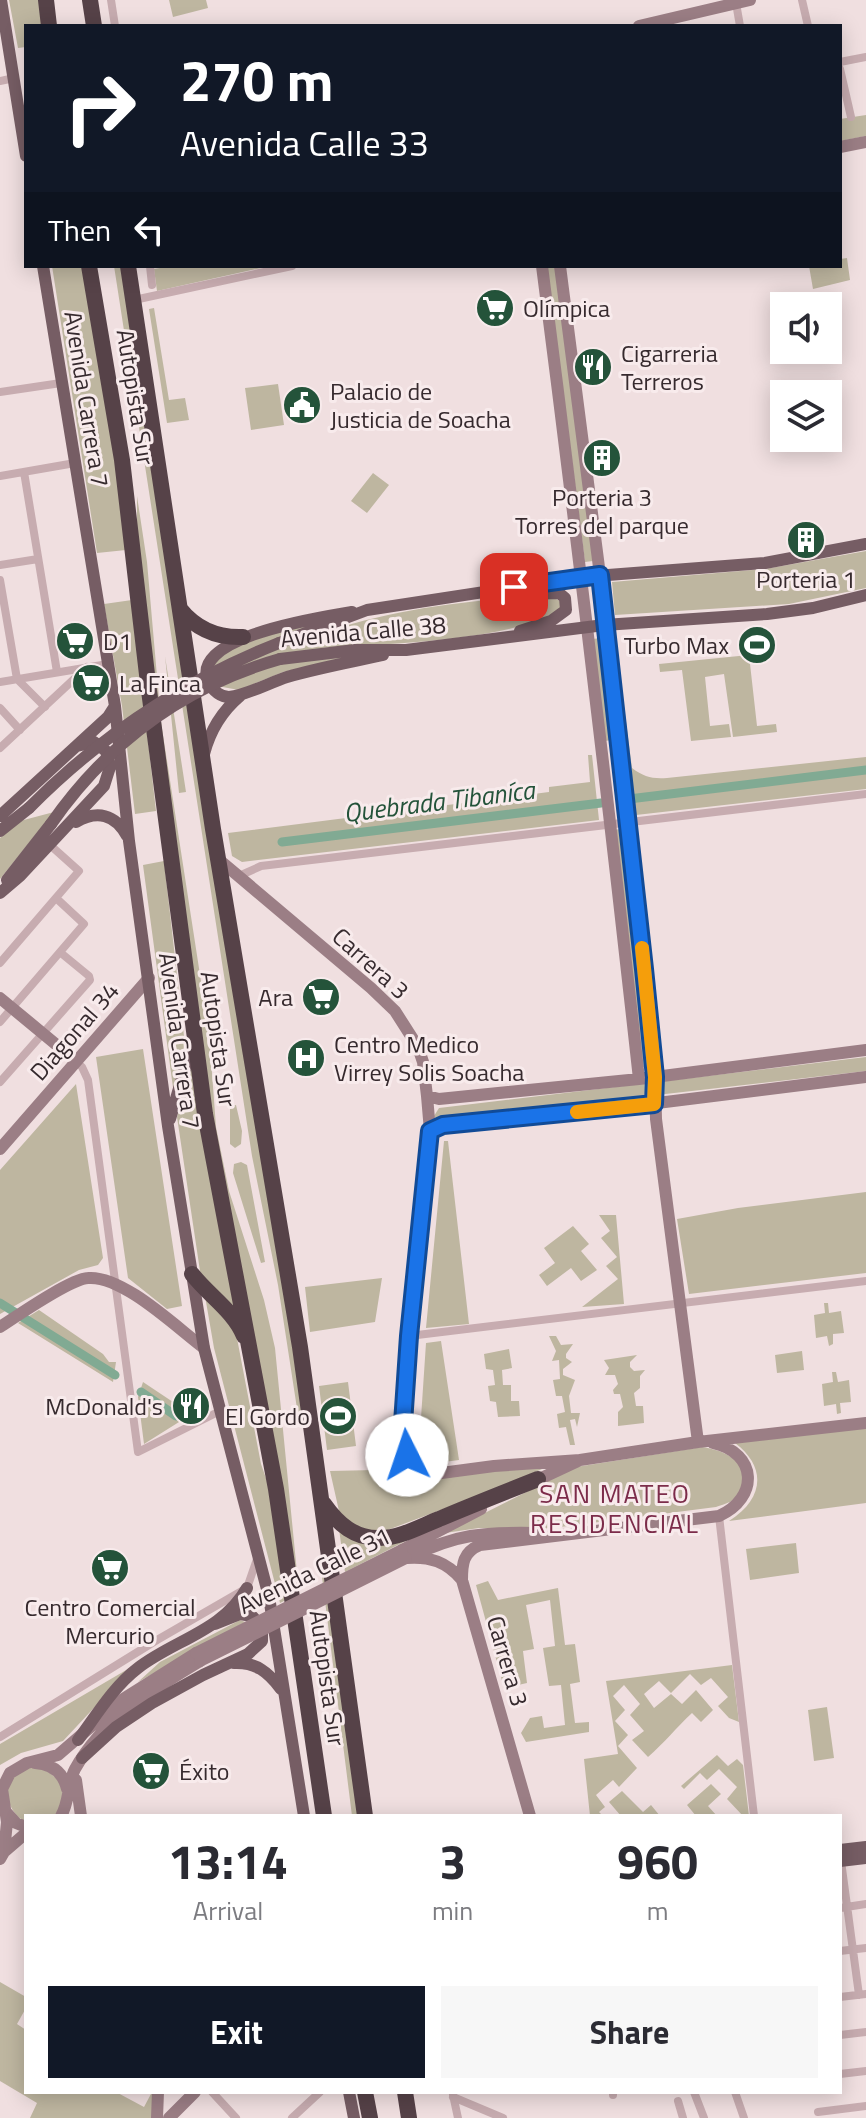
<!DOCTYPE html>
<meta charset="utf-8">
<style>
:root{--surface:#fff;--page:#f7f7f7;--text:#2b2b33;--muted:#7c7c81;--accent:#111827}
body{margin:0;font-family:"Titillium Web",sans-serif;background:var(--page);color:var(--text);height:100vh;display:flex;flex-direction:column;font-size:30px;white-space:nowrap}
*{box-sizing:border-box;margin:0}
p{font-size:26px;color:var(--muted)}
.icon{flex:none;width:44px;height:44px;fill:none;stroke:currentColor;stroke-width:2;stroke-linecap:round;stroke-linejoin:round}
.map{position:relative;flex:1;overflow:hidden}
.sheet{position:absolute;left:24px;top:1814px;width:818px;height:280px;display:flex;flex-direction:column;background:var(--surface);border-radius:0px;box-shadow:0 4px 20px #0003}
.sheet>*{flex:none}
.guide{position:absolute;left:24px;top:24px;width:818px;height:244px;border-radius:0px;box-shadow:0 4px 20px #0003;background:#111827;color:#fff;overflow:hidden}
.tools{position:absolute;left:770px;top:292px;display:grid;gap:16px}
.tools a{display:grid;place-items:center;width:72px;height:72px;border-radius:0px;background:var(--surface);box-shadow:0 4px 20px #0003;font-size:40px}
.pin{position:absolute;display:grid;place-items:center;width:68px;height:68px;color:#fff;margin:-34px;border-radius:16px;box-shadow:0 4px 12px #0006}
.me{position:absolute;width:88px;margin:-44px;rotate:356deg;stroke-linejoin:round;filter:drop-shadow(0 0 6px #0008)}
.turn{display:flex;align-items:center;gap:28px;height:168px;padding:0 24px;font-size:36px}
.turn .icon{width:104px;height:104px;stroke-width:2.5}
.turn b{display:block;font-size:56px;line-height:68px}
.then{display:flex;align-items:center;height:76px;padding:0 24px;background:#0003;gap:16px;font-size:30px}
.eta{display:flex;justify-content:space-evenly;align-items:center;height:136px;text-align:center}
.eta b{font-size:48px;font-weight:700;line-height:56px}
.button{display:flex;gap:16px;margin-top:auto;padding:16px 24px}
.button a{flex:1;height:92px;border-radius:0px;background:var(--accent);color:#fff;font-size:32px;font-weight:700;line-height:92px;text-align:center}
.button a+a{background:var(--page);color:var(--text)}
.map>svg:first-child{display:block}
</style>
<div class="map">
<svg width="866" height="2118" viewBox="0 0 866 2118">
<rect width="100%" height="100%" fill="#f0dfe0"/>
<!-- green -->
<path fill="#beb6a0" d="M9,0h31l4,26h-18v21l-8,1z
M169,0h37l2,8 -35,9z
M866,115v21l-26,5v-22z
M847,258l3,22 -37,9 -4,-23h31v-7z
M52,266h31l29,173 14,111 -29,3z
M114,266h9l184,1168 -9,-19 -20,-130 -26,-129z
M171,266h99l-113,25 -3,-22z
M547,266h8l38,295 -8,1z
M154,308l15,92 16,-2 4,22 -22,3 -18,-114z
M278,384l6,41 -33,5 -6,-42z
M373,473l16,12 -22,28 -16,-12z
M137,496l10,66 14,160 48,311 7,94 13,64 35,109 11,48 24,245 -80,-425 -82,-612z
M866,551v37l-77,16 -174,11 -3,-33 153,-13z
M550,595l11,7v7c-49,33 -178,35 -239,39l35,7 -74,17 -44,18 -22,-4 -4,-20c25,-32 78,-36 116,-45l-11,14c73,-27 154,-35 232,-40z
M132,600l24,211 -21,3 -13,-108 -18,-102z
M600,638l12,102 -7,1 -12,-102z
M749,655l8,71 19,-2 1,8 -44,5 -9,-63 -19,3 5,49 19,-2 2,13 -40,4 -9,-71 -22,2 -1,-8z
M165,656l21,136 -7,1z
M621,683l11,85c12,9 20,11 35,10l199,-21v32l-230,26 -7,-16 -13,-114z
M588,755h4l7,65 -357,42 -10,-6 -4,-23 321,-41v-5l41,-5z
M54,812l-54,67v-41l20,-17z
M622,829l27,238h-7l-29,-237z
M164,861l21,184v13l-11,37 -31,-230z
M143,1049l39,257 -15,3 -39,-31 -32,-221z
M866,1057v14l-429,49 -3,-4 5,-8z
M192,1062l45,253 -32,-30 -5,-14 -23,-154z
M76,1084l27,174 -5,7 -19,5 -79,44v-144z
M236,1105l6,26 -1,13 -6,4 -5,-4v-38z
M444,1141h4l21,183 -43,4z
M241,1162l6,3 18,97 -4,1 -28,-90 1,-9z
M866,1192v81l-177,21 -12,-75 61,-11z
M599,1215h17l8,89 -42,3 36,-28 -12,-13 11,-9 -16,-19 9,-7z
M573,1226l16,18 -8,7 16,19 -16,11 -10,-13 -24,18 -8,-11 16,-12 -11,-15z
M382,1278l-7,44 -65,10 -5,-45z
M205,1296l31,37 25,131 7,20 20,115 -8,4 -66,-255z
M824,1303h4l1,10 12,-2 3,22 -11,1v10l-4,2 -2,-10 -11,2 -2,-23 11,-2z
M39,1310l64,44 6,8h7l-3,20 -95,-59z
M549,1336h7l5,9 12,-1 -7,10v4l6,4 -9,7v6l12,5 -6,16 2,17h9l-3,14 -2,-8 -5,1 5,25h-5l-4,-18 -7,1 -2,-14 8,-2 -3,-16h-6l-3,-16 7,-1 -1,-19 -7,1 4,-10z
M441,1341l18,119 -30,4 -10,-16 7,-105z
M509,1349l3,19 -10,2 1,15h8v16h8l1,15 -22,1 -2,-15 -6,-1 -2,-15 7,-1 -2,-15 -7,-1 -2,-15z
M802,1351l2,19 -27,3 -2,-18z
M637,1355l-7,7v5l4,4 11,-1 -5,6v12l-6,5 2,13h7l1,17 -26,3v-14l5,-5 -3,-13h-6l-1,-4 5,-6 -3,-9h-10l4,-7 -5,-8z
M832,1372h4l2,10 11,-2 2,22 -11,1 1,10 -4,1 -1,-10 -12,2 -2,-22 11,-2z
M143,1382l30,20 5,-2 9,17 -43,27 -6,-47z
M348,1382l8,64 -29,4 -8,-64z
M866,1428v75l-137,18c34,-21 39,-53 6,-78z
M702,1447c19,3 43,11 41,34 -1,6 -4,14 -9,18 -4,4 -13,6 -18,8l-156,20 -32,3 -49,-2 -34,5 131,-66z
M549,1466l-58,25 -114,43 -24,-8 -14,-15 -9,-40z
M439,1524l-94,48 -6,-43 9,8z
M796,1543l3,30 -49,7 -4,-31z
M325,1562l34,254h-7l-30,-239z
M488,1581l10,19 60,-12 7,57 10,-1 5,38 -10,2 5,39 14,-1v10l-63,10 -5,-9 9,-15 12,-2 2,12 21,-3 -4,-40 -12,1 -6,-38 12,-2 -5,-46 -24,5 8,44 -11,2 4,32 -23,5 -28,-103z
M240,1620l5,2 -107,60 22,-20z
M732,1665l7,57 -10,-4 -11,-12 10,-9 -17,-19 -10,7 -11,-11 -19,19 -12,-12 -15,13 10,14 17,-14 11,10 14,-14 17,20 -12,12 -9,-9c-16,15 -28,30 -44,44l-16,-17 12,-9 -14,-16 10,-11 -16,-19 -11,11 12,14 -10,11 13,14 -10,11 19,22 -18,19 -6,-7 -17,15 9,12 -6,5 4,4h-13l-6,-57 34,-5 -12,-73z
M133,1666l-70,75 -42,12 -21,12v-21z
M827,1707l7,51 -20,3 -6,-51z
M717,1755l11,11 9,-7 6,6 6,51h-6l-16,-17 10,-12 -18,-18 -12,11 -7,-7 -16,16 -3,-3z
M33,1766c26,6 40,27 21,50h-28v6c-17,-8 -26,-33 -11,-47 5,-4 13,-6 18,-9z
M711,1784l10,10 -13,12 9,10h-21l-9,-11z
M622,1791l21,21 8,-7 9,11h-39l-12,-14z
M0,1982l26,15v11l-9,16 9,6v62h90l28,15 8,-15 1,23 -2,3h-121l7,-15 -37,-22z"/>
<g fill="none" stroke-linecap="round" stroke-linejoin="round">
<!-- canal -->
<path stroke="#81aa93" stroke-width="9" d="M629,799l237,-29
M282,842l319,-39
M0,1303l115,72
M141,1392l35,24"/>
<!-- street -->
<path stroke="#c7acb0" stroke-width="8" d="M111,0l4,26
M802,0l6,26
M736,3l4,23
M840,62l26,-5
M840,69l11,48
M0,81l14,-3
M150,266l2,19
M134,300l158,-34
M0,392l61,-9
M24,472l33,200
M0,476l75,-13
M0,565l38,-6
M0,580l17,99 28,28
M0,682l108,-18
M0,708l20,22
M0,748l87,-81
M239,876l22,-10 605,-72
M0,963l79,-92 -29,-26
M0,1022l84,-98 -28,-26
M76,1061l6,6 6,13 50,372 82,-41
M0,1082l90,-102 -1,-4 -28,-23
M409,1336l457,-55
M719,1516l35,300
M0,1737l157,-97 90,-52 10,-29
M841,1861l18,134
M840,1908l26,-4
M840,1951l26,-3
M840,1997l26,-3
M840,2035l26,-3
M840,2074l26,-3
M212,2092l24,26
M613,2092v3
M694,2092l10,26
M735,2092l9,26
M453,2095l5,23
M453,2097l50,21
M678,2101l5,17
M818,2112l48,-6
M292,2118l28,-26"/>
<!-- secondary -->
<path stroke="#9b7e85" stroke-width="12" d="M639,26l111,-26
M840,147l26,-5
M542,266c35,271 67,541 97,813
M560,266l40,309 44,394 11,108 1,42 42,323
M217,858l154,130 24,23 23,36 5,15 4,34 3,35 -27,292 4,32 9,14 7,4 11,1 60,-8 86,-6
M0,998l76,63
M427,1096l12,3 200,-20 227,-29
M430,1131l13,-6 150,-14 273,-34
M0,1149l149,-171
M0,1327c17,-11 70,-48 88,-49 35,-3 89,50 116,70
M533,1482l47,-22 118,-18 168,-19
M402,1550l79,-41
M410,1557c46,-23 74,-25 125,-24
M406,1558c24,-2 41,4 56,22l68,236
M462,1580c0,-16 1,-28 18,-35l239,-29c40,-18 39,-63 -6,-73
M35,1763c17,1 28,9 32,26
M76,1780l5,36
M6,1812l10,11 10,4
M61,1816c9,-15 6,-32 14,-47 28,-50 77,-79 125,-108
M4,1852l3,-30 -5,-33 8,-16 17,-10 31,-8 65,-56 73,-46
M0,1859l4,-7 22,-19
M157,2118l1,-26
M169,2118l26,-26"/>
<!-- primary -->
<path stroke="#765d64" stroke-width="12" d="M1,0l25,156
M43,266l72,440 14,135 39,285 36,222 65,249 35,219
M352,612c-28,5 -169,25 -142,72 3,7 11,13 19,13 16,-1 42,-15 58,-20 31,-9 64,-15 96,-22
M520,631l31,-10 15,-11 -1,-12 -6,-5 -33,1
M279,643l88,-33 215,-33 183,-14 101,-19
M280,659l75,-9h51l198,-25 163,-11 46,-6 53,-13
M204,754c6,-23 17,-42 36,-58
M0,816l108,-99 7,-11
M76,822c21,-12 39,-8 51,14
M0,831l29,-23
M7,880l44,-56
M0,893l20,-17 84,-90 6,-19 -4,-16 -12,-9 -17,4
M170,1119l23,-78
M234,1663c22,-1 34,9 47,26
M78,1740c18,-24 35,-53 60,-72 36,-28 85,-37 109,-80
M82,1758l34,-31 36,-24 51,-28 45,-21 14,-13v-14l-10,-11 -12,-2 -25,10
M840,1850l26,-3
M840,1861l26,-3
M349,2092l5,26"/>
<!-- highway -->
<path stroke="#564248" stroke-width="16" d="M46,0l3,26
M90,0l4,26
M89,266l33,194 26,223 57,431 71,375 48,327
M128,266l85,563 87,518 65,469
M180,609c16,20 37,29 63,28
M192,1274c16,21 42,37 52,62
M324,1504c14,20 31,35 56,34 20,0 41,-12 59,-19 33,-14 66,-27 99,-40
M365,2092l5,26
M405,2092l4,26"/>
<!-- secondary-bridge -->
<path stroke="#9b7e85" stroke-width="12" d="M196,1653l206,-103
M200,1661l206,-103"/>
<!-- primary-bridge -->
<path stroke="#765d64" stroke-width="12" d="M29,808c72,-73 154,-127 250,-165
M51,824c57,-82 134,-138 229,-165"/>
</g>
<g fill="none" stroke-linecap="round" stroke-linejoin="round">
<defs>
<path id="route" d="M407,1455l-4,-32 6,-87 21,-205 13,-6 211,-21 1,-27 -11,-108 -44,-394 -86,12"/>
</defs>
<!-- route casing -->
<use href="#route" stroke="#114b97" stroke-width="20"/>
<!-- route -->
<use href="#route" stroke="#1a73e8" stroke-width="14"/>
<!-- slow -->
<path stroke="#f59e0b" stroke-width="14" d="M577,1112l77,-8 1,-27 -13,-129"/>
</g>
<!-- icons -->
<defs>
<symbol id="supermarket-disc" viewBox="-11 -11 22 22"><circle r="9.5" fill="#24533a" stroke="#f8ebec"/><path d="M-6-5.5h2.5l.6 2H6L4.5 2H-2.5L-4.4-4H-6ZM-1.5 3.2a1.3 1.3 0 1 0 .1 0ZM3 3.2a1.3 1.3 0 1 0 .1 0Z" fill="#fff"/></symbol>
<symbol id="restaurant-disc" viewBox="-11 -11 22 22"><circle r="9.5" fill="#24533a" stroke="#f8ebec"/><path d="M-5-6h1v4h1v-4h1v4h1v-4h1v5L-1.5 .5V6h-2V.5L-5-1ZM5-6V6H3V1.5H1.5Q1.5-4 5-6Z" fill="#fff"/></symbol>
<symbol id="civic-disc" viewBox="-11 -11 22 22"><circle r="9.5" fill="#24533a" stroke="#f8ebec"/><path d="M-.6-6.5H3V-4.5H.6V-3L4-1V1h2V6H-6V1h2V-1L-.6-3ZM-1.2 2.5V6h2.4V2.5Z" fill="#fff"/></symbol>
<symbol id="building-disc" viewBox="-11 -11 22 22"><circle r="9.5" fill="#24533a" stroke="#f8ebec"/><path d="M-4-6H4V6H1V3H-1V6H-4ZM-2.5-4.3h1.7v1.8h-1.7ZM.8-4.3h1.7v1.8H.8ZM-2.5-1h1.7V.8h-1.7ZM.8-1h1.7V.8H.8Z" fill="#fff"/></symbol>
<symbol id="stadium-disc" viewBox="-11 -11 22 22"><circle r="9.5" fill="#24533a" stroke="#f8ebec"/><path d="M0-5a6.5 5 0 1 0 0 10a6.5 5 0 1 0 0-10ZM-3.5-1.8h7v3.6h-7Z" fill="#fff"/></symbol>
<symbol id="hospital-disc" viewBox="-11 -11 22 22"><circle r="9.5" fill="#24533a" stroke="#f8ebec"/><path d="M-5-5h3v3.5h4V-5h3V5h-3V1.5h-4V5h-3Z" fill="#fff"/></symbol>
</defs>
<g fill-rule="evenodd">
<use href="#supermarket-disc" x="473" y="286" width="44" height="44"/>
<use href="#restaurant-disc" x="571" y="345" width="44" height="44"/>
<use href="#civic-disc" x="280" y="383" width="44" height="44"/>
<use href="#building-disc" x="580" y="436" width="44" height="44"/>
<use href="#building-disc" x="784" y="518" width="44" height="44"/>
<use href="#supermarket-disc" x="53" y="619" width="44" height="44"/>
<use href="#stadium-disc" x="735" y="623" width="44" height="44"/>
<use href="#supermarket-disc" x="69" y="661" width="44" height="44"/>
<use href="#supermarket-disc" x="299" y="975" width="44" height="44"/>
<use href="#hospital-disc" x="284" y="1036" width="44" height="44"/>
<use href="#restaurant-disc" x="169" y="1384" width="44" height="44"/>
<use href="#stadium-disc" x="316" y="1394" width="44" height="44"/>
<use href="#supermarket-disc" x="88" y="1546" width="44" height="44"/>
<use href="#supermarket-disc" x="129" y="1749" width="44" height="44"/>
</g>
<g text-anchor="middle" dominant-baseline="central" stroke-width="6" stroke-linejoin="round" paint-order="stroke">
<!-- poi labels -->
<g font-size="24" fill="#362a2e" stroke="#f8ebec" text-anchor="start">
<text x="523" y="308">Olímpica</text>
<text x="621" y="353">Cigarreria<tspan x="621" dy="28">Terreros</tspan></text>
<text x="330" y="391">Palacio de<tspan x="330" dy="28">Justicia de Soacha</tspan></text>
<text x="602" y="497" text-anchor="middle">Porteria 3<tspan x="602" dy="28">Torres del parque</tspan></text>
<text x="806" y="579" text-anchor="middle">Porteria 1</text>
<text x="103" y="641">D1</text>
<text x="729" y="645" text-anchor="end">Turbo Max</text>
<text x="119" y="683">La Finca</text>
<text x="293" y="997" text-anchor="end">Ara</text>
<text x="334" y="1044">Centro Medico<tspan x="334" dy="28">Virrey Solis Soacha</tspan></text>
<text x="163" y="1406" text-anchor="end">McDonald's</text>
<text x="310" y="1416" text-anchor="end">El Gordo</text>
<text x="110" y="1607" text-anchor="middle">Centro Comercial<tspan x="110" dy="28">Mercurio</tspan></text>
<text x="179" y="1771">Éxito</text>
</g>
<!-- street labels -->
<g font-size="24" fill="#362a2e" stroke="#f8ebec">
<text transform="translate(136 397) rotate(81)">Autopista Sur</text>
<text transform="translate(87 399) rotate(81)">Avenida Carrera 7</text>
<text transform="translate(363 631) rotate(-5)">Avenida Calle 38</text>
<text transform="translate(371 963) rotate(42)">Carrera 3</text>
<text transform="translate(74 1031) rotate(-49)">Diagonal 34</text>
<text transform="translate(219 1039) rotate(82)">Autopista Sur</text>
<text transform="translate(180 1041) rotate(82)">Avenida Carrera 7</text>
<text transform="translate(314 1570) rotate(-26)">Avenida Calle 31</text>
<text transform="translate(508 1661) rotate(74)">Carrera 3</text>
<text transform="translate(328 1678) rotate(82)">Autopista Sur</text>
</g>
<!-- water labels -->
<g font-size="26" font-style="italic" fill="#24533a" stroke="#f8ebec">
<text transform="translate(439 801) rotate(-7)">Quebrada Tibaníca</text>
</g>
<!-- neighbourhood labels -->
<g font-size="26" letter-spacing="2" fill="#7c2c4a" stroke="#f8ebec">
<text x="615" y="1493">SAN MATEO<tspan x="615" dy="30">RESIDENCIAL</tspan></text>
</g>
</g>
</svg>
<div class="tools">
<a><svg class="icon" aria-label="sound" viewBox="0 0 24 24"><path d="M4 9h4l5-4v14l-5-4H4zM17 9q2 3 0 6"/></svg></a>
<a><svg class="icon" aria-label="layers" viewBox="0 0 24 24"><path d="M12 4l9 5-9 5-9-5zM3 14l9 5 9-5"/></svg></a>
</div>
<div class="pin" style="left:514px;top:587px;background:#d93025"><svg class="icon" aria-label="arrive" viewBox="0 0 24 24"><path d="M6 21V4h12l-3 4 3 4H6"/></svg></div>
<svg class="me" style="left:407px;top:1455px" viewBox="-20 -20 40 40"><circle r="19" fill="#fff"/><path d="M0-13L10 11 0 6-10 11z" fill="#1a73e8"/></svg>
<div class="guide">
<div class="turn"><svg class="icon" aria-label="right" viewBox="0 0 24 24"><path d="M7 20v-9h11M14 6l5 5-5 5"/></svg><div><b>270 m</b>Avenida Calle 33</div></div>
<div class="then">Then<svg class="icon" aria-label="left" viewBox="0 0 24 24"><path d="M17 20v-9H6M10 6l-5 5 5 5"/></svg></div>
</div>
<section class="sheet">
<div class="eta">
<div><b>13:14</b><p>Arrival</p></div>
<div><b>3</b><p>min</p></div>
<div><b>960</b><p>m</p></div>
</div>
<div class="button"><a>Exit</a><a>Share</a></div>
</section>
</div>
